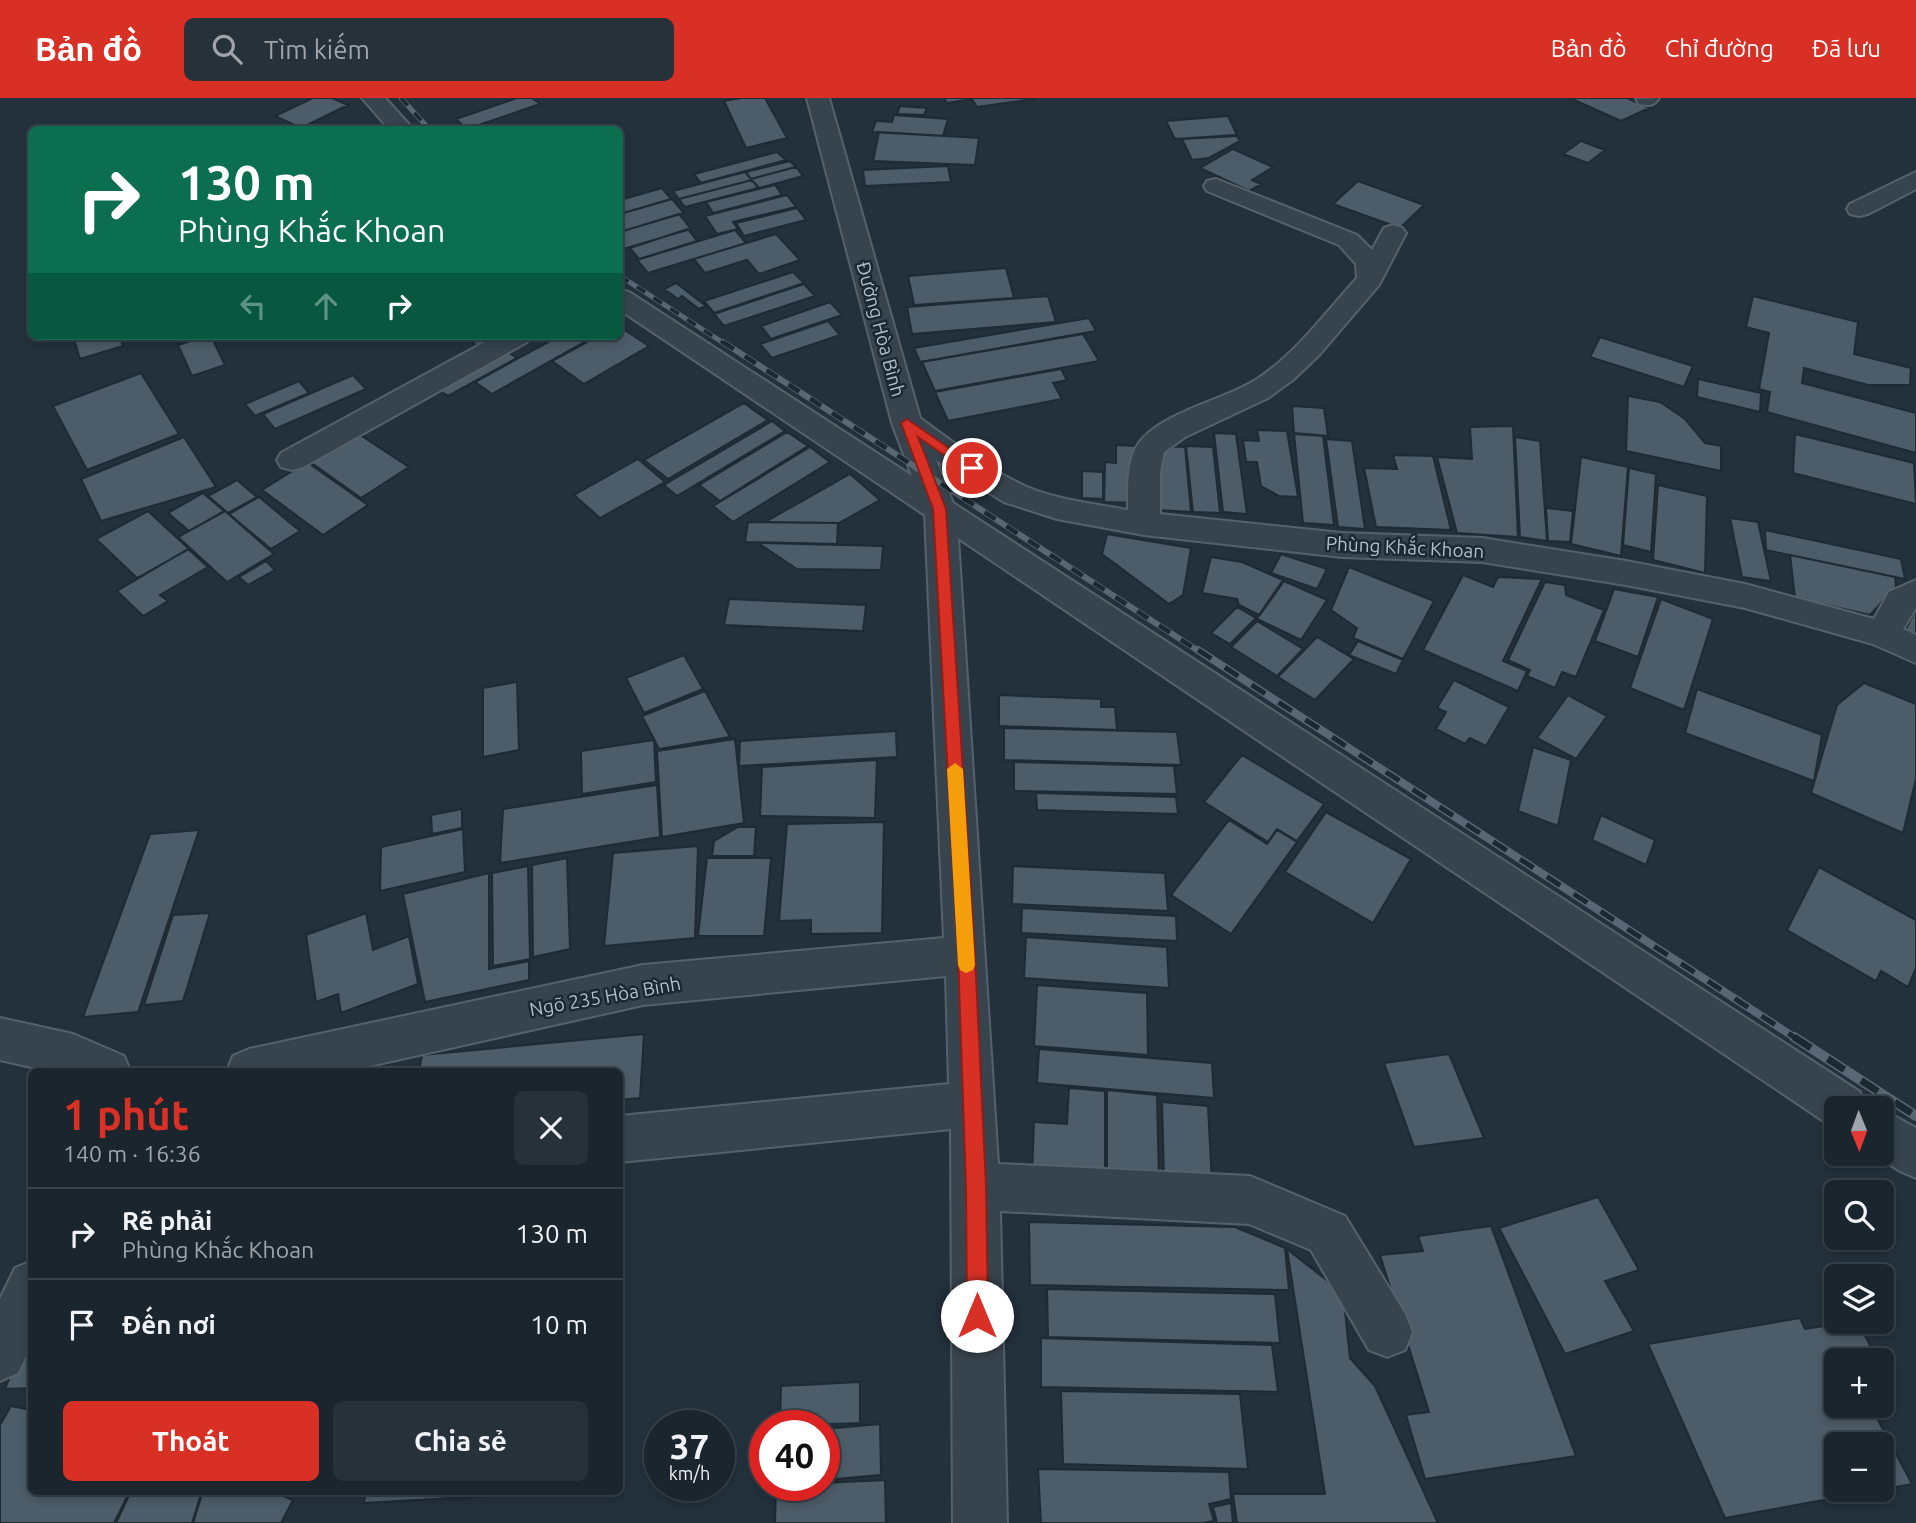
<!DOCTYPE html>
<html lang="vi">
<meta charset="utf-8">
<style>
:root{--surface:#1a252e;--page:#27313a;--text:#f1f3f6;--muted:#9fa5aa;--line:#38424a;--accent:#d93025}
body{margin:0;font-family:Ubuntu,sans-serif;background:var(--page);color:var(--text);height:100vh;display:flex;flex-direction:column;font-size:26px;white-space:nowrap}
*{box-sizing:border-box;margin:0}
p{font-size:23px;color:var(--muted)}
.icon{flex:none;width:38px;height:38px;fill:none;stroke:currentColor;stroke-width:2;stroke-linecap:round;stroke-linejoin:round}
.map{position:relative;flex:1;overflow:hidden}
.side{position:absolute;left:28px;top:970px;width:595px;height:427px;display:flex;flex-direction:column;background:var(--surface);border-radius:10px;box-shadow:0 4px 10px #0003,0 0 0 2px var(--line)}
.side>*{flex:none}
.guide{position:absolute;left:28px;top:28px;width:595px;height:214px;border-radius:10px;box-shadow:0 4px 10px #0003,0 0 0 2px var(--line);background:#0b6e4f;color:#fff;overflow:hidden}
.needle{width:46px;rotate:179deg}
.fabs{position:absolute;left:1824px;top:998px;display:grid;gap:14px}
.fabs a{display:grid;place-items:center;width:70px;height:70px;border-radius:10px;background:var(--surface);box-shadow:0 4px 10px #0003,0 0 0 2px var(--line);font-size:35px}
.speed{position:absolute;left:644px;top:1312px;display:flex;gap:14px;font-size:35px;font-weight:700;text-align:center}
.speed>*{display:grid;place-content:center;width:91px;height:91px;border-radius:50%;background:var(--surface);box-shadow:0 4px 10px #0003,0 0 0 2px var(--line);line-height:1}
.speed small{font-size:18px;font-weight:400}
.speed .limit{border:10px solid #d22;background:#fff;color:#111}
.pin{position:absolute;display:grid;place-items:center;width:60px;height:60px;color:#fff;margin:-30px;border:4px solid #fff;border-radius:50%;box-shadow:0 2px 7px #0007}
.me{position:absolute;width:77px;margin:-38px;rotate:0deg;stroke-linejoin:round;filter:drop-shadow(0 0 5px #0008)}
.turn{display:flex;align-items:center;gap:24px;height:147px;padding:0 35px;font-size:32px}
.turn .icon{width:91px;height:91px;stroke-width:2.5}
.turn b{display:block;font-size:49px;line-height:60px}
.lanes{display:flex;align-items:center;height:66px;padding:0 35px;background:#0003;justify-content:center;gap:35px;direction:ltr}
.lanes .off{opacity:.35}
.round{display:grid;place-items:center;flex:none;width:74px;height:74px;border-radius:10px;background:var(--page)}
.head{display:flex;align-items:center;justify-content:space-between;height:119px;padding:0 35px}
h1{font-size:42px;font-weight:600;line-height:52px;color:var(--accent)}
.primary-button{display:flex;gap:14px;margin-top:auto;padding:14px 35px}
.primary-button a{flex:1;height:80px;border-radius:10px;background:var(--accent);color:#fff;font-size:28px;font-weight:600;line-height:80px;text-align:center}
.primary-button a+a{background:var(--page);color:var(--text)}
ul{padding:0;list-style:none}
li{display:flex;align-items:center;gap:21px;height:91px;padding:0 35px;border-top:2px solid var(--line)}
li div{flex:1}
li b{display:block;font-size:26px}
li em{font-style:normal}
header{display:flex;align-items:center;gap:42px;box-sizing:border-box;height:98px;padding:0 35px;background:var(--accent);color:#fff}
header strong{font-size:33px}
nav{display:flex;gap:38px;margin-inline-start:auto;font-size:24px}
.search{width:490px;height:63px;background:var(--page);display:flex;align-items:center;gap:18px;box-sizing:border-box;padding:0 24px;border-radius:10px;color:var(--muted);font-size:26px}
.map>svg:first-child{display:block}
</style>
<header>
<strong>Bản đồ</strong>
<div class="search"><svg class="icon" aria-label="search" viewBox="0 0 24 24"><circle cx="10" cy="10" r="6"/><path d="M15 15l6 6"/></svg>Tìm kiếm</div>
<nav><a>Bản đồ</a><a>Chỉ đường</a><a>Đã lưu</a></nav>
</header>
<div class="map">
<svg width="1916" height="1425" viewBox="0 0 1916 1425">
<rect width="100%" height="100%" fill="#23313d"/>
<!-- building -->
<path fill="#4c5c68" stroke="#1e2a34" stroke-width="2" fill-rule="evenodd" d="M313,0h19l16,7 -47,23 -26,-12z
M517,0h15l8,6 -73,25 -11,-10z
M741,0h24l22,40 -41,10 -22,-47z
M944,0h89l1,1 -57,8 -5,-8 -25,4z
M1570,0h57l22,10 -28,13z
M900,8l27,2 -3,7 -27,-1z
M894,17l54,4 -5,17 -71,-4 4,-11 16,1z
M1228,18l9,19 -62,4 -9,-18z
M879,34l100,6 -4,27 -102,-4z
M1237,38l3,5 -31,17 -17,2 -10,-21z
M1581,43l24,9 -17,13 -25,-9z
M1233,51l40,18 -21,13 9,4 -12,7 -49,-23z
M777,54l9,8 -85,23 -7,-9z
M790,63l6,6 -45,12 -5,-7z
M948,68l3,16 -86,4 -2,-16z
M796,69l7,9 -44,12 -8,-9z
M745,74l7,8 -73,19 -6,-8z
M752,82l6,8 -73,19 -6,-8z
M1358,83l66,24 -24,23 -67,-24z
M775,87l7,10 -69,18 -7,-11z
M662,90l9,11 -51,15v-14z
M787,97l9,12 -63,15 5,7 -21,5 -12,-18z
M672,101l12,14 -64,19v-18z
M797,110l9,12 -62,16 -8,-13z
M679,116l12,15 -71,21v-18z
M688,131l9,12 -58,18 -9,-11z
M735,132l11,13 -98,30 -11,-13z
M776,136l24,26 -41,14 -12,-14 -42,13 -11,-14z
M1006,170l8,30 -100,7 -6,-29z
M793,174l11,11 -90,30 -10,-12z
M676,185l30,23 -7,3 -17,-13 -4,3 -14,-10z
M804,186l11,12 -91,30 -10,-12z
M1048,198l8,26 -144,12 -5,-27z
M1753,198l105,26 -4,32 57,14 -1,17h-42l-64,-17 -2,15 114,30v40l-149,-41 3,-20 -11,-3 10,-56 -23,-6z
M830,204l12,13 -71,24 -10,-13z
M1089,220l7,13 -176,31 -6,-14z
M828,223l12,14 -68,23 -12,-14z
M620,229l29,19 -65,38 -32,-23 46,-25h22z
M1083,236l16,27 -164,30 -13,-29z
M73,238h46l4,10 -43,13z
M206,238h5l14,29 -33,11 -14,-31z
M464,238h35l-20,11z
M559,238h36l-103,58 -17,-12z
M1600,239l93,29 -9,21 -94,-30z
M500,249l17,11 -69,38 -16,-11z
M1061,271l6,11 -14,3 9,16 -114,22 -13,-29z
M141,275l38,61 -92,36 -34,-64z
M353,277l13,14 -91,40 -12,-15z
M1698,281l63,14 -1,19 -63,-15z
M299,283l10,12 -54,23 -10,-12z
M1628,298l32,6 25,17 20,24 16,3v25l-95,-20z
M744,305l24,17 -100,59 -24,-19z
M1292,308l32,2 4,28 -34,-3z
M772,323l13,10 -108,65 -13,-11z
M1513,328l5,111 -61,-4 -20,-76 35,2 -2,-32z
M1257,332l30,1 11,66 -19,-1 -18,-10 -4,-24h-11l-3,-22 16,1z
M354,333l55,36 -48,31 -55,-39z
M787,334l21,14 -88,55 -21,-16z
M1214,335l22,1 11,80 -24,-2z
M1294,336l29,2 11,89 -31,-2z
M1795,336l119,29 2,41 -123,-31z
M184,339l32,50 -115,34 -20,-42z
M1515,339l25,4 7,100 -27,-4z
M1326,341l26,2 13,88 -27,-2z
M1116,347l21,1 3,57 -36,-1 1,-40 11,1z
M1153,348l32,1 6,65 -33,-2z
M1186,348l27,1 7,66 -27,-1z
M810,349l20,15 -97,60 -20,-16z
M1393,357l40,1 18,74 -75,-3 -12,-59 33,1z
M1581,359l47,10 -7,89 -50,-12z
M638,361l27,23 -65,36 -26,-23z
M307,364l61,43 -45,30 -61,-45z
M1629,370l27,6 -5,78 -28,-7z
M1082,373l21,1v27l-21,-1z
M850,376l30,26 -41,23 -74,-1z
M237,382l20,17 -29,16 -20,-17z
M1658,387l49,11 -2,77 -52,-13z
M203,395l21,18 -35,20 -21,-18z
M259,399l41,34 -29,18 -42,-35z
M1546,410l27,3 -3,31 -22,-1z
M148,413l41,38 -52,29 -41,-39z
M225,413l49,43 -47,28 -49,-45z
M1730,420l28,4 13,59 -29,-4z
M748,424l90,1 -1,21 -92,-2z
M1765,432l136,29 4,20 -139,-29z
M1107,436l84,14 -8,47 -14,9 -67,-50z
M758,445l125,3 -2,24 -84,-1z
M188,451l20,18 -48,28 8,6 -25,15 -26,-25z
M1281,456l46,15 -10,20 -46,-16z
M1790,457l105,22 1,10 -26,28 -75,-17z
M1211,459l31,5 41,18 -24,35 -20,-10 -2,-6 -35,-6z
M266,463l9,9 -27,15 -9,-8z
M1349,469l85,34 -31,58 -50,-21 4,-10 -26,-18z
M1463,477l30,12 5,-10 44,2 -39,82 24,10 -9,20 -95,-41z
M1284,483l43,19 -26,40 -44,-21z
M1545,484l20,3 1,10 38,15 -28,67 -14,-5 -7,16 -28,-12 3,-6 -22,-10z
M1614,491l44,8 -20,60 -43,-16z
M729,501l137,6 -3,26 -139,-6z
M1661,501l52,20 -29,91 -54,-22z
M1237,509l19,11 -26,26 -19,-11z
M1916,511v27l-11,-5z
M1257,523l46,28 -26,27 -46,-29z
M1317,539l37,22 -39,41 -37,-23z
M1358,543l45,19 -7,14 -47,-19z
M684,557l19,34 -59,24 -18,-35z
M1454,582l55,27 -23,39 -16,-8 -5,6 -29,-15 10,-17 -9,-4z
M517,584l2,68 -36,7v-69z
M1864,585l52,21v75l-13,54 -92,-40 26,-88z
M1697,591l125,46 -8,46 -129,-48z
M705,593l25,46 -71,12 -17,-33z
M999,597l102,4v8h14l2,23 -118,-4z
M1568,597l39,21 -31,43 -39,-21z
M1004,630l173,4 4,33 -177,-5z
M896,633l1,26 -158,9 1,-25z
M735,641l9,84 -82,14 -5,-86z
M654,642l2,42 -74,12 -1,-43z
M1533,649l38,13 -13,66 -40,-15z
M1242,657l82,49 -27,37 -20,-12 -9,13 -64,-40z
M877,662l-2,58 -115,-2 2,-49z
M1014,664l160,4 3,28 -163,-3z
M657,687l3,52 -160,26 3,-54z
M1036,695l140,4 2,17 -141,-4z
M462,711v19l-30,6 -1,-19z
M1326,714l85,47 -38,64 -88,-51z
M1601,717l54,25 -9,25 -54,-25z
M1229,722l38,24 10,-14 20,12 -66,92 -60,-39z
M884,724l-2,111 -71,1v-14l-32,1 8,-97z
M738,729h18l-2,29h-42l2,-15z
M463,731l2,43 -85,19 1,-44z
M199,732l-61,182 -55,5 67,-183z
M698,748l-3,92 -91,8 9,-93z
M567,760l3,91 -37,8 -1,-92z
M707,760h64l-7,78h-66z
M528,768l2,93 -37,7 -1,-93z
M1013,768l152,7 3,38 -156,-7z
M1819,769l97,53v48l-8,19 -27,-16 -5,10 -89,-51z
M489,775v96l40,-8v19l-104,22 -22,-108z
M1022,810l154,8 1,25 -156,-8z
M210,815l-27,88 -39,4 29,-90z
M366,815l7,37 36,-14 9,48 -77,29 -3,-19 -22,8 -10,-67z
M1026,839l141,10 2,41 -145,-10z
M1037,887l110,8 1,62 -114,-9z
M644,936l-4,64 -20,2v-29h-201l3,-16z
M1039,951l173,14 2,35 -177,-15z
M1449,956l35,84 -70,9 -30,-84z
M1069,990l36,3v88l-73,-5 2,-52 33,2z
M1107,992l50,5 2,87 -52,-5z
M1162,1004l46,4 4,78 -48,-3z
M1598,1099l41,73 -34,11 29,50 -69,23 -66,-126z
M1029,1124l206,5 50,21 4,42 -259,-5z
M1491,1128l85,230 -151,23 -19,-64 23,-3 -49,-157 43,-4 -5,-15z
M1287,1151l56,44 7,65 25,28 63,137h-201l-4,-29h92z
M1047,1191l228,5 5,49 -232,-6z
M1800,1220l5,11 52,-8 21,39h-42v45h34l42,79 -187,34 -77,-174zM1836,1346h45v45h-45z
M32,1223v67l-27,1z
M1041,1240l231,7 6,47 -237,-5z
M860,1284v41l-80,3 1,-40z
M1061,1293l179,3 8,75 -185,-5z
M11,1308l21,4v81h98l-16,32h-114v-98z
M880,1326l1,51 -57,5v-51z
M1038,1371l191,3 2,27 -22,5 5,17 -11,2h-162z
M885,1382l1,43h-111l1,-37h48v-3z
M131,1393h71l-10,32h-76z
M203,1393h68l22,9 -12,23h-88z
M366,1393h120v5l-122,7z
M1231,1405l2,20h-16l-4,-16z"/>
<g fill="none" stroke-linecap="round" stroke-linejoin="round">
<defs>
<path id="minor" d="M362,0h23l29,32h-24z
M807,0h22l91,320c34,25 69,52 107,69 31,13 68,17 101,23 0,-19 -1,-41 6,-58 16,-39 93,-51 126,-75 38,-26 66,-65 97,-99l-1,-14 -17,-19 -132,-54 -3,-5 3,-5 9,-2 141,56 15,15 12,-22 9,-3 9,3 4,5 -27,52 -59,69 -26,25 -26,19 -83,39 -21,15 -4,20v42l182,19 140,5 144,23 119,23 129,35 15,-27 27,-12v28l-13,21 13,6v28l-43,-19 -128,-36 -119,-23 -144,-23 -140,-5 -198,-22 -87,-16 -53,-17 -68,-42 17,43 907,589 7,16h-31v19l-8,-3 -870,-586 40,626 252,12 95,40 60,98 7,18 -7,18 -18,7 -18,-7 -58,-100 -62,-26 -249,-13 7,312h-54l-2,-394 -331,33v-46l329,-32 -3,-108 -303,29 -296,66h-120l6,-15 16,-7 394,-84 301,-27 -19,-423 -305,-205v-20l9,2 283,184 -20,-53z
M1659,0c-5,8 -11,8 -20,6l-3,-5z
M1916,74v17l-48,25 -9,2 -9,-2 -3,-5 3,-5z
M496,238h35l-4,6 -224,125 -11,3 -11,-3 -4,-7 4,-7z
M0,920l73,16 51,22 6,15h-81l-49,-11z
M1881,1011l35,19v50l-16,-7 -28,-18h9z
M32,1163v82l-14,30 -18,8v-82l15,-31z"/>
</defs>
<!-- minor casing -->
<use href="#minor" stroke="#55616b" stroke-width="4"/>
<!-- minor -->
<use href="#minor" fill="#37434d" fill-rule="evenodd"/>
<defs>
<path id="rail-far3" d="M401,0l29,32
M620,178l105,68"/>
<path id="rail-far2" d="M723,244l477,310"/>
<path id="rail-far1" d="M1198,552l599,389"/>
<path id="rail" d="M1794,939l122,79"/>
</defs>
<!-- rail-far3 casing -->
<use href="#rail-far3" stroke="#596774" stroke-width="5"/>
<!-- rail-far2 casing -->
<use href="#rail-far2" stroke="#596774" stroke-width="6"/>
<!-- rail-far1 casing -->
<use href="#rail-far1" stroke="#596774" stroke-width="8"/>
<!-- rail casing -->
<use href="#rail" stroke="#596774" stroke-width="10"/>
<!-- rail-far3 -->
<use href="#rail-far3" stroke="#1c2832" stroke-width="3.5" stroke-dasharray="10" stroke-linecap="butt"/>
<!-- rail-far2 -->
<use href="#rail-far2" stroke="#1c2832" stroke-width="4.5" stroke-dasharray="13" stroke-linecap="butt"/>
<!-- rail-far1 -->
<use href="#rail-far1" stroke="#1c2832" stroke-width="5" stroke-dasharray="16" stroke-linecap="butt"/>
<!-- rail -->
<use href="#rail" stroke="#1c2832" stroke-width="7" stroke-dasharray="20" stroke-linecap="butt"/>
</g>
<!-- route -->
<path fill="#d93025" stroke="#8d1f18" stroke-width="2" d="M907,321l71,49 -6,5 -5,-2 -49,-34 28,72 29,446 11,231 2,130 -3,7 -8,3 -7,-3 -3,-7 -1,-130 -8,-231 -25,-446 -32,-86z"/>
<!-- slow -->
<path fill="#f59e0b" d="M955,665l8,6 12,196 -2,5 -7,3 -6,-3 -2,-5 -11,-196z"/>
<g text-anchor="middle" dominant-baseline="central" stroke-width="5" stroke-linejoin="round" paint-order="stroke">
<!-- street labels -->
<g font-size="19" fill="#b2bec8" stroke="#1c2832">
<text transform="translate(881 231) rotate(75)">Đường Hòa Bình</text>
<text transform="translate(1405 449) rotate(3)">Phùng Khắc Khoan</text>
<text transform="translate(605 898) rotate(-10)">Ngõ 235 Hòa Bình</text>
</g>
</g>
</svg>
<div class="fabs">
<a><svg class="needle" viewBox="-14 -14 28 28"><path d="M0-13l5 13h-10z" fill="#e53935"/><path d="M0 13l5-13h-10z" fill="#9fa5aa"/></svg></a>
<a><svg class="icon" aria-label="search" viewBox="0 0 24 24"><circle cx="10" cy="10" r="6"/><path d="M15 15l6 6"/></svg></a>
<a><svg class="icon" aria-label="layers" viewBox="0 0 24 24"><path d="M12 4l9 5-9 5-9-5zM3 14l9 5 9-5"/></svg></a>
<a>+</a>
<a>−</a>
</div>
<div class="speed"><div>37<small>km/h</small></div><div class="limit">40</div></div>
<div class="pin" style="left:972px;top:370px;background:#d93025"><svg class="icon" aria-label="arrive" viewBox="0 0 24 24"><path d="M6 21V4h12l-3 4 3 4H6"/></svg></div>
<svg class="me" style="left:977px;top:1218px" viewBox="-20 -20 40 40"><circle r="19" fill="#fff"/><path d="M0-13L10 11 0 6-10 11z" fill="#d93025"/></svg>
<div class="guide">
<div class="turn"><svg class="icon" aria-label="right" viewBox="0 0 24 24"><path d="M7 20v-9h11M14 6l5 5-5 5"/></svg><div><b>130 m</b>Phùng Khắc Khoan</div></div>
<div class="lanes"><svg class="icon off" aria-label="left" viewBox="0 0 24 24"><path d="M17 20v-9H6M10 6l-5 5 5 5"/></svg><svg class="icon off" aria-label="ahead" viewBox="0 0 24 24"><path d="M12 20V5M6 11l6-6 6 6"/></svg><svg class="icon" aria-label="right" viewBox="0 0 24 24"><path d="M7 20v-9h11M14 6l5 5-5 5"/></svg></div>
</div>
<section class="side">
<div class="head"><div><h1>1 phút</h1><p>140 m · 16:36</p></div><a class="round"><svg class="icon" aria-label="close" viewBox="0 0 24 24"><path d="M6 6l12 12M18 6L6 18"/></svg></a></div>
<ul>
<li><svg class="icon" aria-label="right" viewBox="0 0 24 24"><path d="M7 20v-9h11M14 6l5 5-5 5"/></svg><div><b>Rẽ phải</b><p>Phùng Khắc Khoan</p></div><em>130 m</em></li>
<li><svg class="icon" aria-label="arrive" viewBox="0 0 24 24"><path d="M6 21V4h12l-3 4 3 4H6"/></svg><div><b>Đến nơi</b></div><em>10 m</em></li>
</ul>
<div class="primary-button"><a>Thoát</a><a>Chia sẻ</a></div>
</section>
</div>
